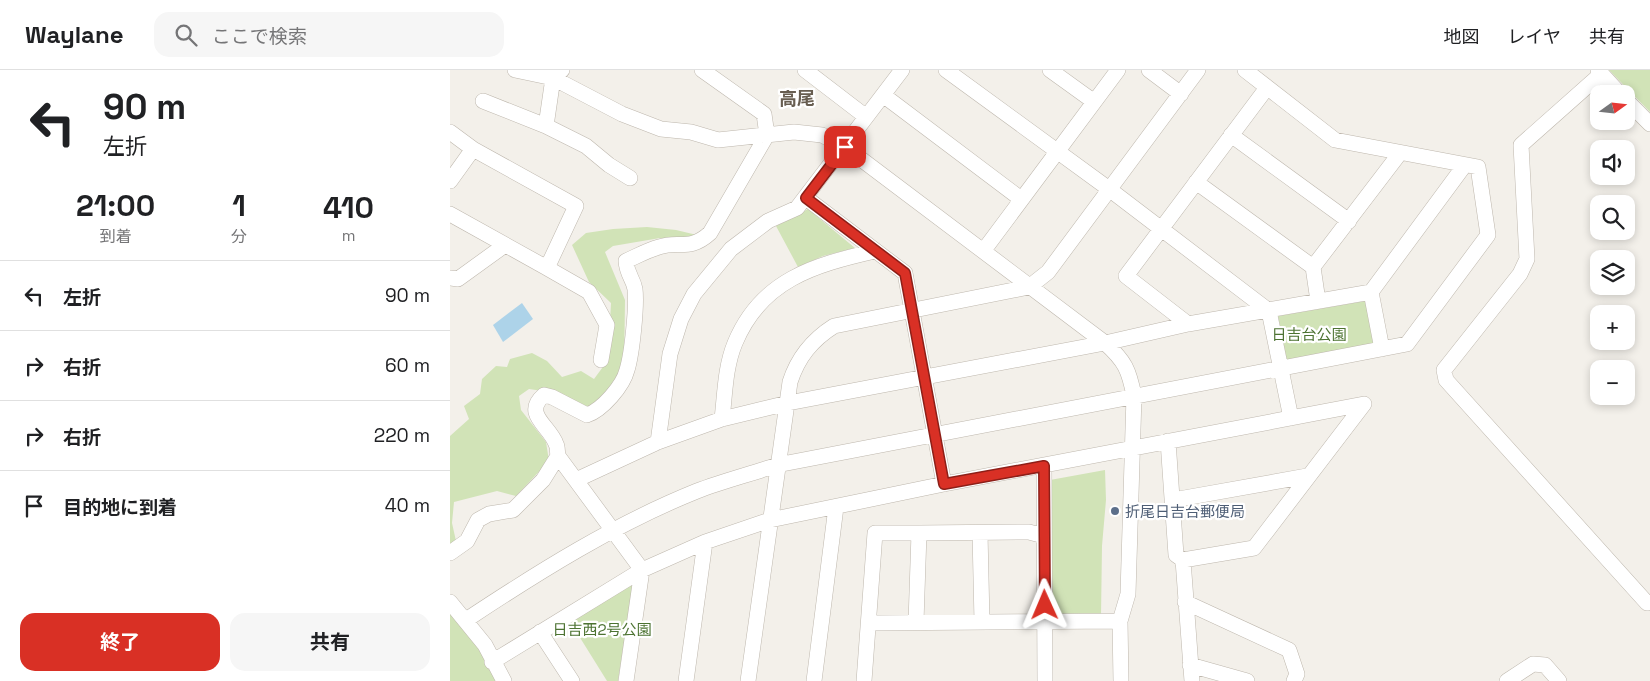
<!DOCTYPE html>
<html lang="ja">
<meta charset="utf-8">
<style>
:root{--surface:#fff;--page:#f6f6f6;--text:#202124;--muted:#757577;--line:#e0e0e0;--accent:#d93025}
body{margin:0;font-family:"Space Grotesk","Noto Sans JP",sans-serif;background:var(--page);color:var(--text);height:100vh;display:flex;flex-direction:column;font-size:19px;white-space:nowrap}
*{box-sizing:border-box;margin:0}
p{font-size:16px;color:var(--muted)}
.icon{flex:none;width:28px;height:28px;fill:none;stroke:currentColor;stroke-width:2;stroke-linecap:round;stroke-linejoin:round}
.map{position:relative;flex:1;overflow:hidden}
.sheet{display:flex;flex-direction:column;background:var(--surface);width:450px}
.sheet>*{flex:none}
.banner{background:#fff;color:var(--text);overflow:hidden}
.needle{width:32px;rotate:75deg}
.tools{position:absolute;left:1140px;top:15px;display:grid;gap:10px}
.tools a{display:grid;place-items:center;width:45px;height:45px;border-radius:10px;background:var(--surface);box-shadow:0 2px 8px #0003;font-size:25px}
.pin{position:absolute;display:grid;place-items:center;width:42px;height:42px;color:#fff;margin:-21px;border-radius:10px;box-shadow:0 2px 8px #0006}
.me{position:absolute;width:55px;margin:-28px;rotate:359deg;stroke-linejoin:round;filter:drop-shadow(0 0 4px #0008)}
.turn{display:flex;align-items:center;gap:18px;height:105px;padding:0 20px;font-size:22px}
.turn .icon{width:65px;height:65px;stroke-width:2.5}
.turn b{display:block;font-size:35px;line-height:42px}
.eta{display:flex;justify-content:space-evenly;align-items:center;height:85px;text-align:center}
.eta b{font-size:30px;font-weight:700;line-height:35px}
.cta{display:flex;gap:10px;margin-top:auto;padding:10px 20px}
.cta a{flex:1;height:58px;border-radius:15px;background:var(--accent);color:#fff;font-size:20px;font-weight:700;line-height:58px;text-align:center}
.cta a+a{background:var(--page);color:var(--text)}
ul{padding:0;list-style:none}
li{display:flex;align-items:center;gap:15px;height:70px;padding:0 20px;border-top:1px solid var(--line)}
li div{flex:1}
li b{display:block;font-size:19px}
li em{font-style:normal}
header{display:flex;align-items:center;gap:30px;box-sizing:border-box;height:70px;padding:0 25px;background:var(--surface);border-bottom:1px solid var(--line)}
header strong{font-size:24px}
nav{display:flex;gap:28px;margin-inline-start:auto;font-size:18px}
.search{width:350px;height:45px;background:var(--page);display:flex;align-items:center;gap:12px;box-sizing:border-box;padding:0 18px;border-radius:15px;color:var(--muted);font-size:19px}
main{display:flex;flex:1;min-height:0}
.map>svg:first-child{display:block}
</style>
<header>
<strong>Waylane</strong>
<div class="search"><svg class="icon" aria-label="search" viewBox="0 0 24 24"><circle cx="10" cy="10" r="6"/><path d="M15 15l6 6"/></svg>ここで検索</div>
<nav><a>地図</a><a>レイヤ</a><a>共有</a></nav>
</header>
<main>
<section class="sheet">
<div class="banner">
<div class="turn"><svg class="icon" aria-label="left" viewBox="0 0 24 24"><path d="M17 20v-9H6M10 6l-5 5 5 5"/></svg><div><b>90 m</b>左折</div></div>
</div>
<div class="eta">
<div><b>21:00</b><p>到着</p></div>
<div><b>1</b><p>分</p></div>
<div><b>410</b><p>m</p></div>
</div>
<ul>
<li><svg class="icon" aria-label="left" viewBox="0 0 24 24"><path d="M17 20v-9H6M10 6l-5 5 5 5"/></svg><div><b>左折</b></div><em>90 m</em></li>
<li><svg class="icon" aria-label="right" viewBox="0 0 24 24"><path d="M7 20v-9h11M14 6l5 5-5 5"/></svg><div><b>右折</b></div><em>60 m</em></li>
<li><svg class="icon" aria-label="right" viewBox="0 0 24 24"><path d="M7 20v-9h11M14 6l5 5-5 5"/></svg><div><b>右折</b></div><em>220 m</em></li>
<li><svg class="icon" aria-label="arrive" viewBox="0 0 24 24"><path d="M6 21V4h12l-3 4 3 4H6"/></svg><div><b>目的地に到着</b></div><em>40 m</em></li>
</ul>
<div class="cta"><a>終了</a><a>共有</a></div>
</section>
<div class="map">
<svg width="1200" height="611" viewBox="0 0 1200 611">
<rect width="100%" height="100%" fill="#f3f0ea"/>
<!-- green -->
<path fill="#d1e3b7" d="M1159,0h41v42z
M358,139l47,39 -32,8 -25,11 -22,-41z
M197,157l29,3 21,5 -19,6 -18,-3 -47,8 -8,6 20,48 -1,69 -7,12 -27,28 -34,-16 -27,-4 -10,7 2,14 25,32 3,19 -33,35 -19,-5 -43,11 -2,21 4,18 -6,5v-110l19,-17 -5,-13 16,-12 2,-15 14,-13 11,1 3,-8 22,-6 15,8 15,16 19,-6 13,8 14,-19 3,-57 -22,-21 -17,-37 14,-12 27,-4z
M915,231l10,42 -88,19 -9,-46z
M655,400l1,30 -4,46 -1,70 -48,-2 -3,-134z
M183,514l-15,97h-11l-38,-61z
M0,541l18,21 30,49h-48z"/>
<!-- water -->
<path fill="#add3e9" d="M72,233l11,16 -30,23 -10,-17z"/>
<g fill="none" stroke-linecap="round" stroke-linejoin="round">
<defs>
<path id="minor" d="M65,0l38,8 69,36 39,15 30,3 27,8 76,-8 28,3 23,12 260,196c20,18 24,27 29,53l-6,198 -8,27 1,60
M112,0l-9,8 -7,48 40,20 23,19 21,13
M355,0l60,46
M496,0l163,119 160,122 22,107
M600,0l43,31
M699,0l32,24
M1148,0l22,24
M1151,4l-80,71 6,114 -7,15 -76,96 2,10 201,223
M433,25l138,104
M1176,30l24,24
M33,31l63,25
M0,62l23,17 103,57 -29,62 42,24 18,33 -6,35
M781,65l118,86
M0,111l23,-32
M746,112l117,85 5,34
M356,128l99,75 39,211
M0,144l97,54
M534,180l134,-180
M863,197l87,-114
M0,208l8,1 47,-34
M921,222l11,57
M738,254l-62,-48 140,-187
M272,349c3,-25 3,-52 13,-76 26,-63 79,-78 140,-92
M208,372l12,-88 11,-35 13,-25 37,-45 37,-28 29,-13 105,-138
M594,396l1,215
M126,410l82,-38 64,-23 66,-16 317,-60 83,-19 183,-32 93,-126
M723,430l134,-24
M530,463l2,89
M0,483l17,-12 11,-21 11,-6 24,-4 30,-30 15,-24
M733,490l9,121
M0,532l35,43 19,36
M735,532l104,48 8,24 -3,7
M16,550c74,-49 149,-96 231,-129 26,-10 54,-17 80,-26l630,-121 81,-109 -10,-68 -143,-27 -90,-70
M466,552l3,-89 110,-1 15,4
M419,553l251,-2
M90,562l32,49
M42,592l150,-92 63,-28 65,-22 174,-36 420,-80 -110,144 -71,12 -7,-5 -8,-114
M740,595l57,16
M176,611l16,-111 -84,-114c-1,-4 0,-9 -2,-12 -6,-18 -34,-30 -12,-49l8,2 35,18c15,-5 36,-29 40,-45 5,-16 10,-64 8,-81 -2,-11 -8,-14 -9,-28 11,-5 22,-11 33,-14 20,-7 30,5 51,-14l57,-98 -3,-21 -62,-44
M236,611l19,-139
M298,611l42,-299c8,-25 22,-42 44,-56l195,-39 19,-15 150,-202
M364,611l22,-174
M414,611l11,-148h44
M1057,611l26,-17 12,1 14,16"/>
</defs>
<!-- minor casing -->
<use href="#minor" stroke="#beb7ad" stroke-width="16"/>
<!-- minor -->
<use href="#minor" stroke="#fff" stroke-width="15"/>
</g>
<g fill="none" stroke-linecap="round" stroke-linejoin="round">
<defs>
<path id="route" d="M395,77l-39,51 99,75 39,211 100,-18 1,139"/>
</defs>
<!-- route casing -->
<use href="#route" stroke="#8d1f18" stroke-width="12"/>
<!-- route -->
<use href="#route" stroke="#d93025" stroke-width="9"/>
</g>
<!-- markers -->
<circle fill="#5c6f8a" stroke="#fff" stroke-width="2" cx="665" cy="441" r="5"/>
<g text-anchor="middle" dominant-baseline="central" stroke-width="4.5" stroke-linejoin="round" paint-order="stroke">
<!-- park labels -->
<g font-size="15" fill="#4d7332" stroke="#fff">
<text x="859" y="264">日吉台公園</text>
<text x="152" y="559">日吉西2号公園</text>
</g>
<!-- service labels -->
<g font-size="15" fill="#4e5e75" stroke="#fff" text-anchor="start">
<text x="675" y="441">折尾日吉台郵便局</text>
</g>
<!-- quarter labels -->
<g font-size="18" font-weight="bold" fill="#685e51" stroke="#fff">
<text x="347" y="28">高尾</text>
</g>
</g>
</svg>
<div class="tools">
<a><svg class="needle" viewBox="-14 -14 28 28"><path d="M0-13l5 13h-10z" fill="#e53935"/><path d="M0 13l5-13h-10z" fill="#757577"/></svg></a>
<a><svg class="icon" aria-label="sound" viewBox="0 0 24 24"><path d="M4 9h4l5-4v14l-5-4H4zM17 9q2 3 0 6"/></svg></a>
<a><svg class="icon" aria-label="search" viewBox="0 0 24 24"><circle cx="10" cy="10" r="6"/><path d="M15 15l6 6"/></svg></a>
<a><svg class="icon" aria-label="layers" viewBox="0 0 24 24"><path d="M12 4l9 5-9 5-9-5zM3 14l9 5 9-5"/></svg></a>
<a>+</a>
<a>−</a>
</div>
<div class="pin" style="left:395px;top:77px;background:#d93025"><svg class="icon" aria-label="arrive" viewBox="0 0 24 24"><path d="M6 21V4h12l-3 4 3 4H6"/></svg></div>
<svg class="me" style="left:595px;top:535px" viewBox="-20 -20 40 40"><path d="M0-17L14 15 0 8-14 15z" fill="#d93025" stroke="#fff" stroke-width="4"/></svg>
</div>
</main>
